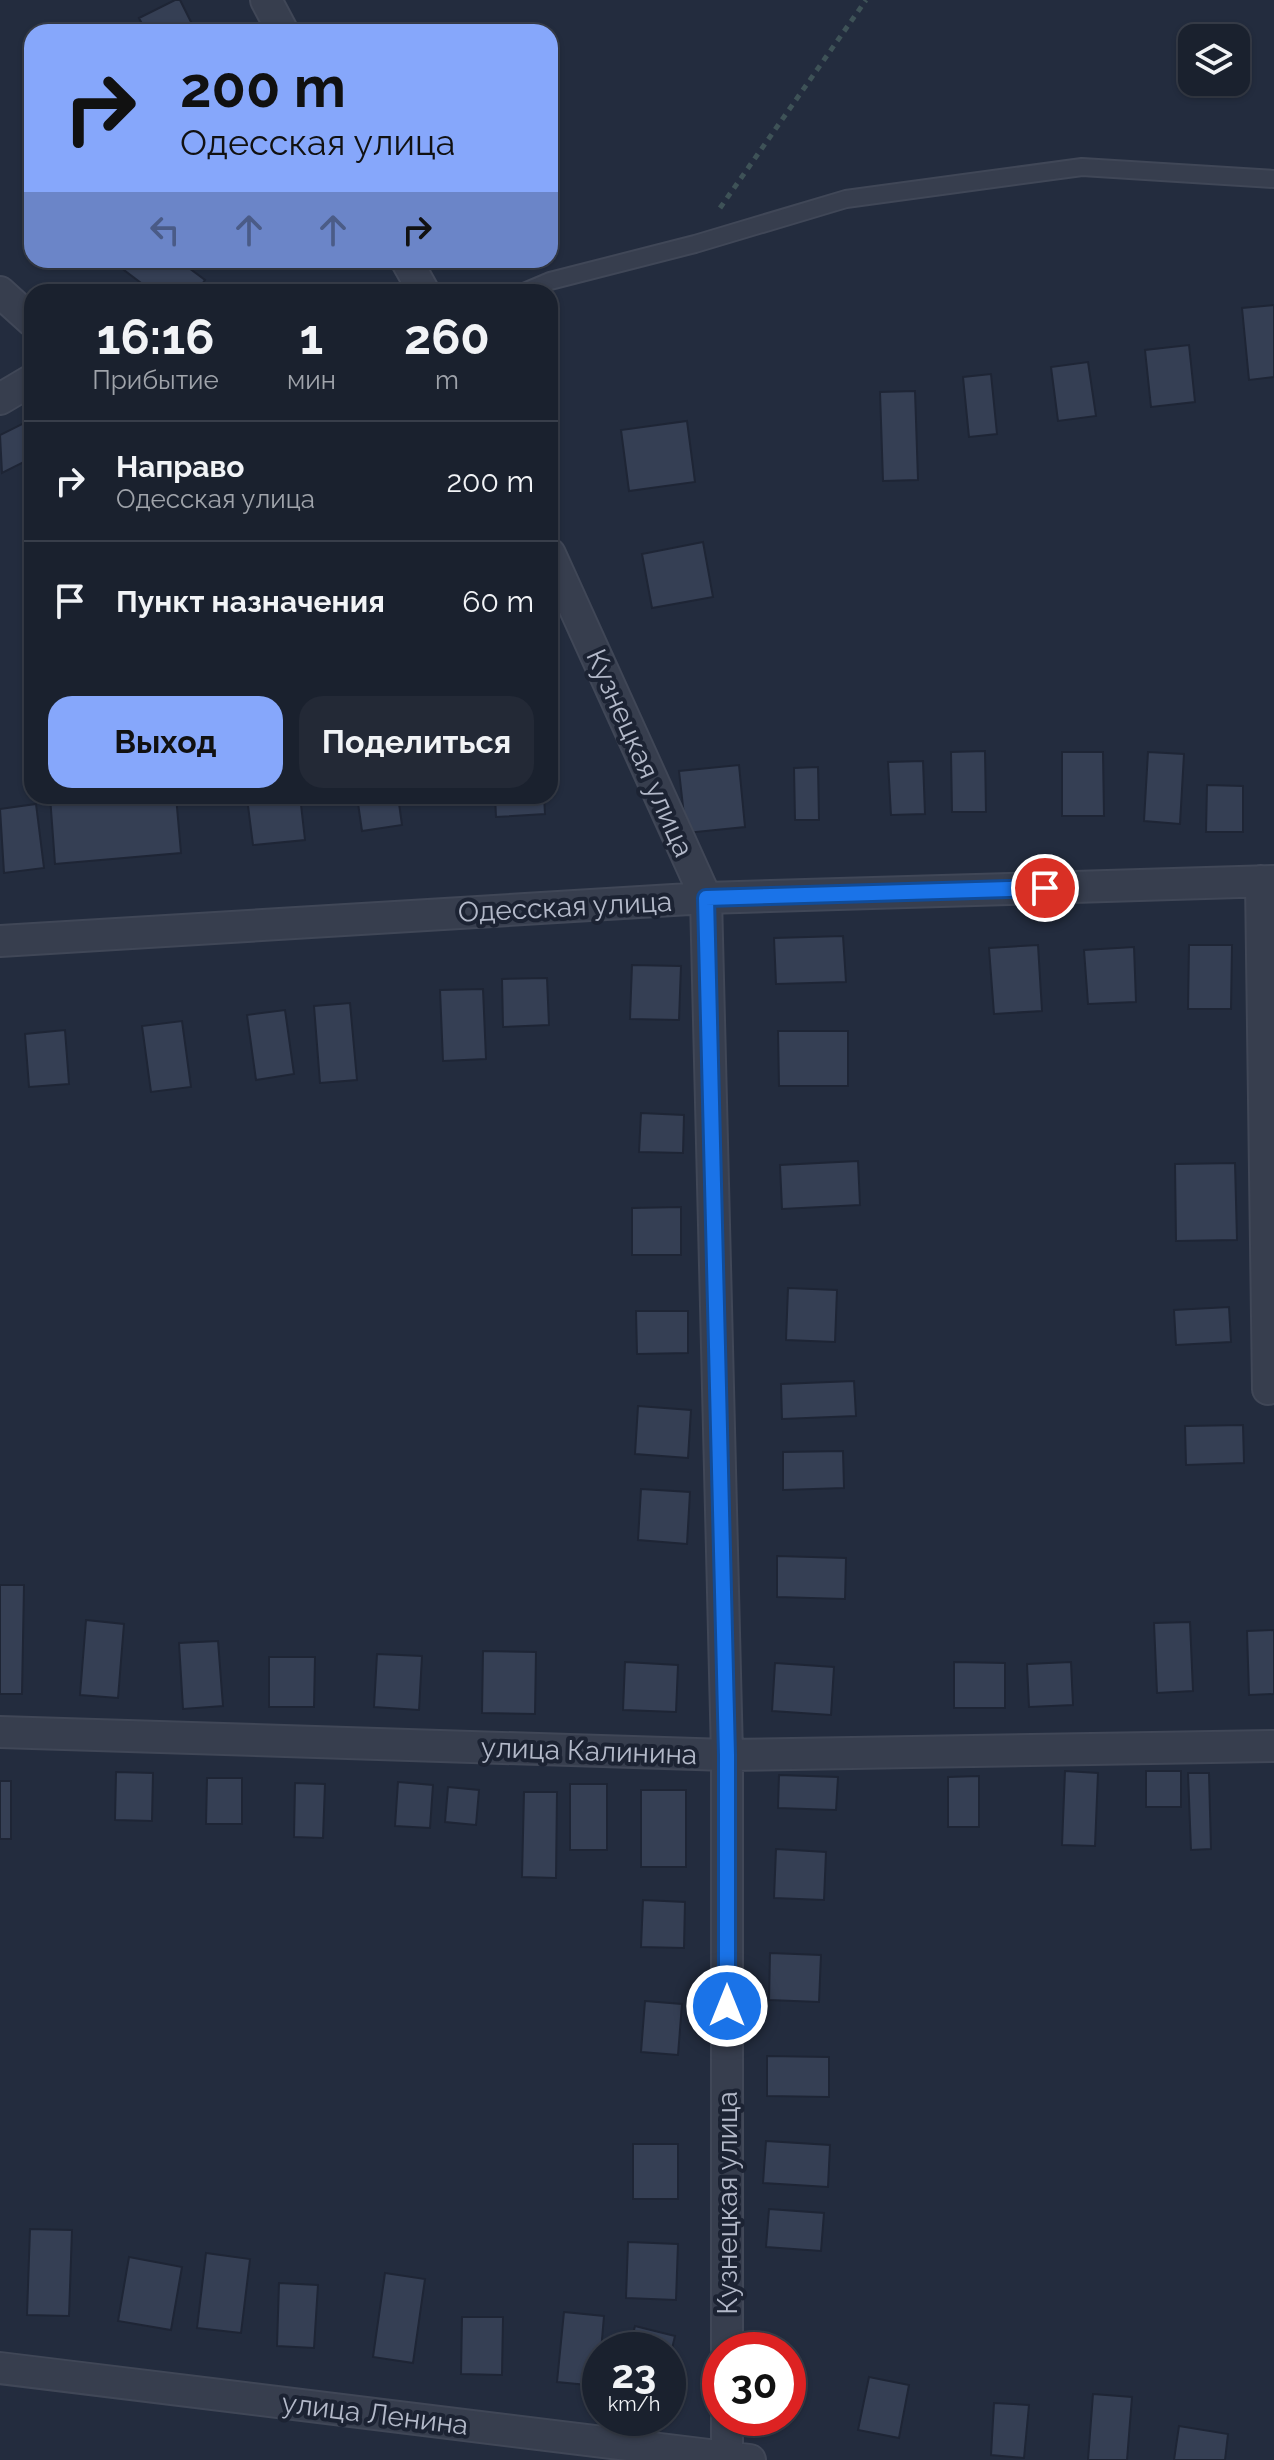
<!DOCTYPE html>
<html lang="ru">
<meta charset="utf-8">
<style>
:root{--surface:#1a212e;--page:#232936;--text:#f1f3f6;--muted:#9fa3aa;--line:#383e4a;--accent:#86a7fb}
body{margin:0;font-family:Raleway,sans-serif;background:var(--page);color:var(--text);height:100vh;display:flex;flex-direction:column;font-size:30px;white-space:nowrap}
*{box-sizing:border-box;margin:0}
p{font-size:26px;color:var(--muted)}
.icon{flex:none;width:44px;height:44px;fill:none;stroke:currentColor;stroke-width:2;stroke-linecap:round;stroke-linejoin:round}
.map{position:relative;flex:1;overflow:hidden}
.side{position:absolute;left:24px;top:284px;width:534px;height:520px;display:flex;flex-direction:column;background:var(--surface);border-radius:24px;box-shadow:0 2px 6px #0004,0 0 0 2px var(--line)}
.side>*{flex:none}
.top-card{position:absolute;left:24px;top:24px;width:534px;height:244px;border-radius:24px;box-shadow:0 2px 6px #0004,0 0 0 2px var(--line);background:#86a7fb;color:#111;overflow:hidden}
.controls{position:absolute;left:1178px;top:24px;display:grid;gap:16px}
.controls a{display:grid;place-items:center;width:72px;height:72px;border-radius:16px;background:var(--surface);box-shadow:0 2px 6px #0004,0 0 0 2px var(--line);font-size:40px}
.speed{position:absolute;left:582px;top:2332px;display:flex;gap:16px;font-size:40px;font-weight:700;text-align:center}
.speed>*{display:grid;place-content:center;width:104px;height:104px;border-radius:50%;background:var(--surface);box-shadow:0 2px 6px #0004,0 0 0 2px var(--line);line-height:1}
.speed small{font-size:20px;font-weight:400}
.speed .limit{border:12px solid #d22;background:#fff;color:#111}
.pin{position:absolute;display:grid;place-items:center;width:68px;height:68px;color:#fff;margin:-34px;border:4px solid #fff;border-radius:50%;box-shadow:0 2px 8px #0007}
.me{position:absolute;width:88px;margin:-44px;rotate:0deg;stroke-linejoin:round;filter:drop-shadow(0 0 6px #0008)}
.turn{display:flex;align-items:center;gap:28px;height:168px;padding:0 24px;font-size:36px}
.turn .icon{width:104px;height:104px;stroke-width:2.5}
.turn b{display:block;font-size:56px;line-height:68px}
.lanes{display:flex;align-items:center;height:76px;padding:0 24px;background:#0003;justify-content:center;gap:40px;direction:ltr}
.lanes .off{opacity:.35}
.eta{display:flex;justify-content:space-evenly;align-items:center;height:136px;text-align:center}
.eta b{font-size:48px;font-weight:700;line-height:56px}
.button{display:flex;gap:16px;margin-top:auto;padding:16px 24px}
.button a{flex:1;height:92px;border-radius:24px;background:var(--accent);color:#111;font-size:32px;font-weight:700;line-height:92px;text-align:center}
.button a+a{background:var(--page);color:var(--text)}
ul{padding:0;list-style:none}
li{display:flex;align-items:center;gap:24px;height:120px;padding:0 24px;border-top:2px solid var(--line)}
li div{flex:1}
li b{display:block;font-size:30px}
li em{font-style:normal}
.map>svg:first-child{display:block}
</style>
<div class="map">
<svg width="1274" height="2460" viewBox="0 0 1274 2460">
<rect width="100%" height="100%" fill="#232c3e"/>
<!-- building -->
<path fill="#353f54" stroke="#1e2535" stroke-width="2" d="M175,0h5l16,32h-50l-7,-14z
M126,260h63l-4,5 20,15 -9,12h-20l-7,-5 -4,5h-12l-33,-25z
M327,284l2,8h-27z
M1274,305v72l-25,3 -7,-72z
M1189,345l6,57 -44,5 -6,-57z
M1088,362l8,54 -38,5 -7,-54z
M991,374l6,60 -28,3 -6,-60z
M915,391l3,89 -35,1 -3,-89z
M32,419v39l-30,15 -2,-38z
M687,421l8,61 -66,9 -8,-61z
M703,542l10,55 -61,11 -10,-54z
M985,751l1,61h-34l-1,-60z
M1062,752h41l1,64h-42z
M1148,752l36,2 -4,70 -36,-3z
M923,761l2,53 -34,1 -3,-53z
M739,765l6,62 -59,6 -7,-62z
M818,767l1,53h-24l-1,-52z
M1207,785l36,1v46h-37z
M50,796h126l5,57 -126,11z
M265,796h35l5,44 -52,5 -6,-47z
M357,796h41l4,29 -40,6z
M495,796h49l1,18 -49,3z
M36,804l8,64 -40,5 -4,-64z
M843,936l3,46 -70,2 -2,-46z
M1038,945l4,66 -48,3 -5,-66z
M1189,945h43l-1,64h-43z
M1134,947l2,55 -48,2 -4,-54z
M632,965l49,1 -2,54 -49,-1z
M547,978l2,47 -46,2 -1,-48z
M483,989l3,70 -43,2 -3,-71z
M350,1003l7,77 -37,3 -6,-77z
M285,1010l9,64 -38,6 -9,-65z
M182,1021l9,66 -40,5 -9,-66z
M65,1030l4,54 -40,3 -4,-53z
M778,1031h70v55h-69z
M641,1113l43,2 -1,38 -44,-1z
M858,1161l2,44 -78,4 -2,-44z
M1235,1163l2,77 -61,1 -1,-77z
M681,1207v48h-49v-47z
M788,1288l49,2 -2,52 -49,-2z
M1229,1307l2,35 -55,3 -2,-35z
M636,1311h52v42l-51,1z
M854,1381l2,35 -74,3 -1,-35z
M638,1406l53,4 -3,48 -53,-4z
M1243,1425l1,38 -58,2 -1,-39z
M843,1451l1,37 -61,2v-38z
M641,1489l49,3 -3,52 -49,-4z
M777,1556l69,2 -1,41 -68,-2z
M0,1585h24l-2,109h-22z
M86,1620l38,4 -6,74 -38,-3z
M1190,1622l3,69 -36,2 -3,-70z
M1274,1630v64l-25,1 -2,-64z
M218,1641l5,65 -40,3 -4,-66z
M483,1651l53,1 -1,62 -53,-1z
M377,1654l45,2 -3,54 -45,-3z
M269,1657h46l-1,50h-45z
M625,1662l53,3 -2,47 -53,-2z
M954,1662l51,1v45h-51z
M1071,1662l2,43 -44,2 -2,-43z
M775,1663l59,4 -3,48 -59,-4z
M1065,1771l33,2 -3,73 -33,-1z
M1146,1771h35v36h-35z
M116,1772l37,1 -1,48 -37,-1z
M1188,1773h21l2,76 -20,1z
M779,1775l59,2 -2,33 -58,-2z
M979,1776v51h-31v-50z
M207,1778h35v46h-36z
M0,1781h11v58h-11z
M398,1782l35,3 -3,43 -35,-2z
M295,1783l30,1 -2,54 -29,-1z
M570,1784h37v66h-37z
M448,1787l31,3 -3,35 -31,-3z
M641,1790h45v77h-45z
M524,1792h33l-1,86 -34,-1z
M776,1849l50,3 -2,48 -50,-2z
M643,1900l42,2 -1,46 -43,-1z
M770,1953l51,2 -2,47 -50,-2z
M645,2001l37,3 -4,51 -37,-3z
M767,2056l62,1v40l-62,-1z
M766,2141l64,4 -2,42 -65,-4z
M633,2144h45v55h-45z
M769,2209l55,4 -3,38 -55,-4z
M30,2229l42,1 -3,86 -42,-1z
M628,2242l50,2 -2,56 -50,-2z
M206,2253l44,6 -9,74 -44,-5z
M129,2257l53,10 -11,63 -53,-9z
M385,2273l40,6 -12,84 -40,-6z
M279,2283l39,2 -4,63 -37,-2z
M564,2312l40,4 -6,70 -41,-4z
M462,2317h41l-1,58 -41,-1z
M635,2326l40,10 -7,30v-16h-39z
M788,2361h6l-4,59 -32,-2h30z
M869,2377l40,8 -10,53 -41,-8z
M1093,2394l39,3 -5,63h-39z
M994,2403l35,2 -5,53 -33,-3z
M1179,2426l49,8 -3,26h-51z"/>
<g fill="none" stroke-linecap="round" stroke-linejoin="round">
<defs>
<path id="service" d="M524,292l26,-11 145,-37 151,-45 236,-32 192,12"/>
<path id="minor" d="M266,0l17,32
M406,260l18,32
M0,292l32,29
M0,399l32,-19
M550,554l156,344 21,857v595
M1261,881l7,508
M0,941l706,-43 568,-17
M0,1732l727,23 547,-9
M0,2368l750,92
M727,2460v-42"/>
</defs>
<!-- service casing -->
<use href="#service" stroke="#404757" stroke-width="20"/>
<!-- minor casing -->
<use href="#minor" stroke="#404757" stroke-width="34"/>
<!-- path -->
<path stroke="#3e5257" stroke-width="5" stroke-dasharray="6 6" stroke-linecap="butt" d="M720,208l146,-208"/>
<!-- service -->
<use href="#service" stroke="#373e4e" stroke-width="16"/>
<!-- minor -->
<use href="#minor" stroke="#373e4e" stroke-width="30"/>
</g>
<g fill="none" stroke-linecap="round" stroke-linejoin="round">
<defs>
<path id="route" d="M727,2006v-251l-21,-857 339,-10"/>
</defs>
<!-- route casing -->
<use href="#route" stroke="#114b97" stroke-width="20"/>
<!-- route -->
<use href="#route" stroke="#1a73e8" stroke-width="14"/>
</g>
<g text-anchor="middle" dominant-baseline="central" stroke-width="8" stroke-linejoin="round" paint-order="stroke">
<!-- street labels -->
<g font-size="28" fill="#b3b9c9" stroke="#1c2333">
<text transform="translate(640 753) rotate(66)">Кузнецкая улица</text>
<text transform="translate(565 907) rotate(-3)">Одесская улица</text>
<text transform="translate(589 1751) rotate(2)">улица Калинина</text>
<text transform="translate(727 2203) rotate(-90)">Кузнецкая улица</text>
<text transform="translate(375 2414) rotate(7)">улица Ленина</text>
</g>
</g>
</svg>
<div class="controls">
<a><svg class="icon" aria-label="layers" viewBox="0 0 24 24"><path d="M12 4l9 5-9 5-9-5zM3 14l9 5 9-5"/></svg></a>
</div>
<div class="speed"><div>23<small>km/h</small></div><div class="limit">30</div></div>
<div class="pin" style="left:1045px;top:888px;background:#d93025"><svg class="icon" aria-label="arrive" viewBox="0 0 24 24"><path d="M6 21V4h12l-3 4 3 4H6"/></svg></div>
<svg class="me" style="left:727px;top:2006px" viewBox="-20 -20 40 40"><circle r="17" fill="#1a73e8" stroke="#fff" stroke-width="3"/><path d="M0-11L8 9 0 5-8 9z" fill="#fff"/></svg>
<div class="top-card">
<div class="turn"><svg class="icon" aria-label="right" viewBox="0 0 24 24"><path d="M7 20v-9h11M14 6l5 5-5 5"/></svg><div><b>200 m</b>Одесская улица</div></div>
<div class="lanes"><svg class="icon off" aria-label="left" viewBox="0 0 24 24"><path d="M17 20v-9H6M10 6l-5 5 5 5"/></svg><svg class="icon off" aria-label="ahead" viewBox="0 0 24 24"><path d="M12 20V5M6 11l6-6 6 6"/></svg><svg class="icon off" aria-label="ahead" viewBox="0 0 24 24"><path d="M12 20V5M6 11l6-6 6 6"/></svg><svg class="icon" aria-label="right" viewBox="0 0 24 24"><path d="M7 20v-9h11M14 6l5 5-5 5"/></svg></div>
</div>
<section class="side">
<div class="eta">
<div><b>16:16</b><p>Прибытие</p></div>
<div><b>1</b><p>мин</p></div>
<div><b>260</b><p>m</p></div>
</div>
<ul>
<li><svg class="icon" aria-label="right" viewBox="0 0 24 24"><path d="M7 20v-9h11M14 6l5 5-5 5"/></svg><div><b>Направо</b><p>Одесская улица</p></div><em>200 m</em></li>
<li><svg class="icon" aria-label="arrive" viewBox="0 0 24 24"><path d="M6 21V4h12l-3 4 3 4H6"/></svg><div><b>Пункт назначения</b></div><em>60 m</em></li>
</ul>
<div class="button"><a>Выход</a><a>Поделиться</a></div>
</section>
</div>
